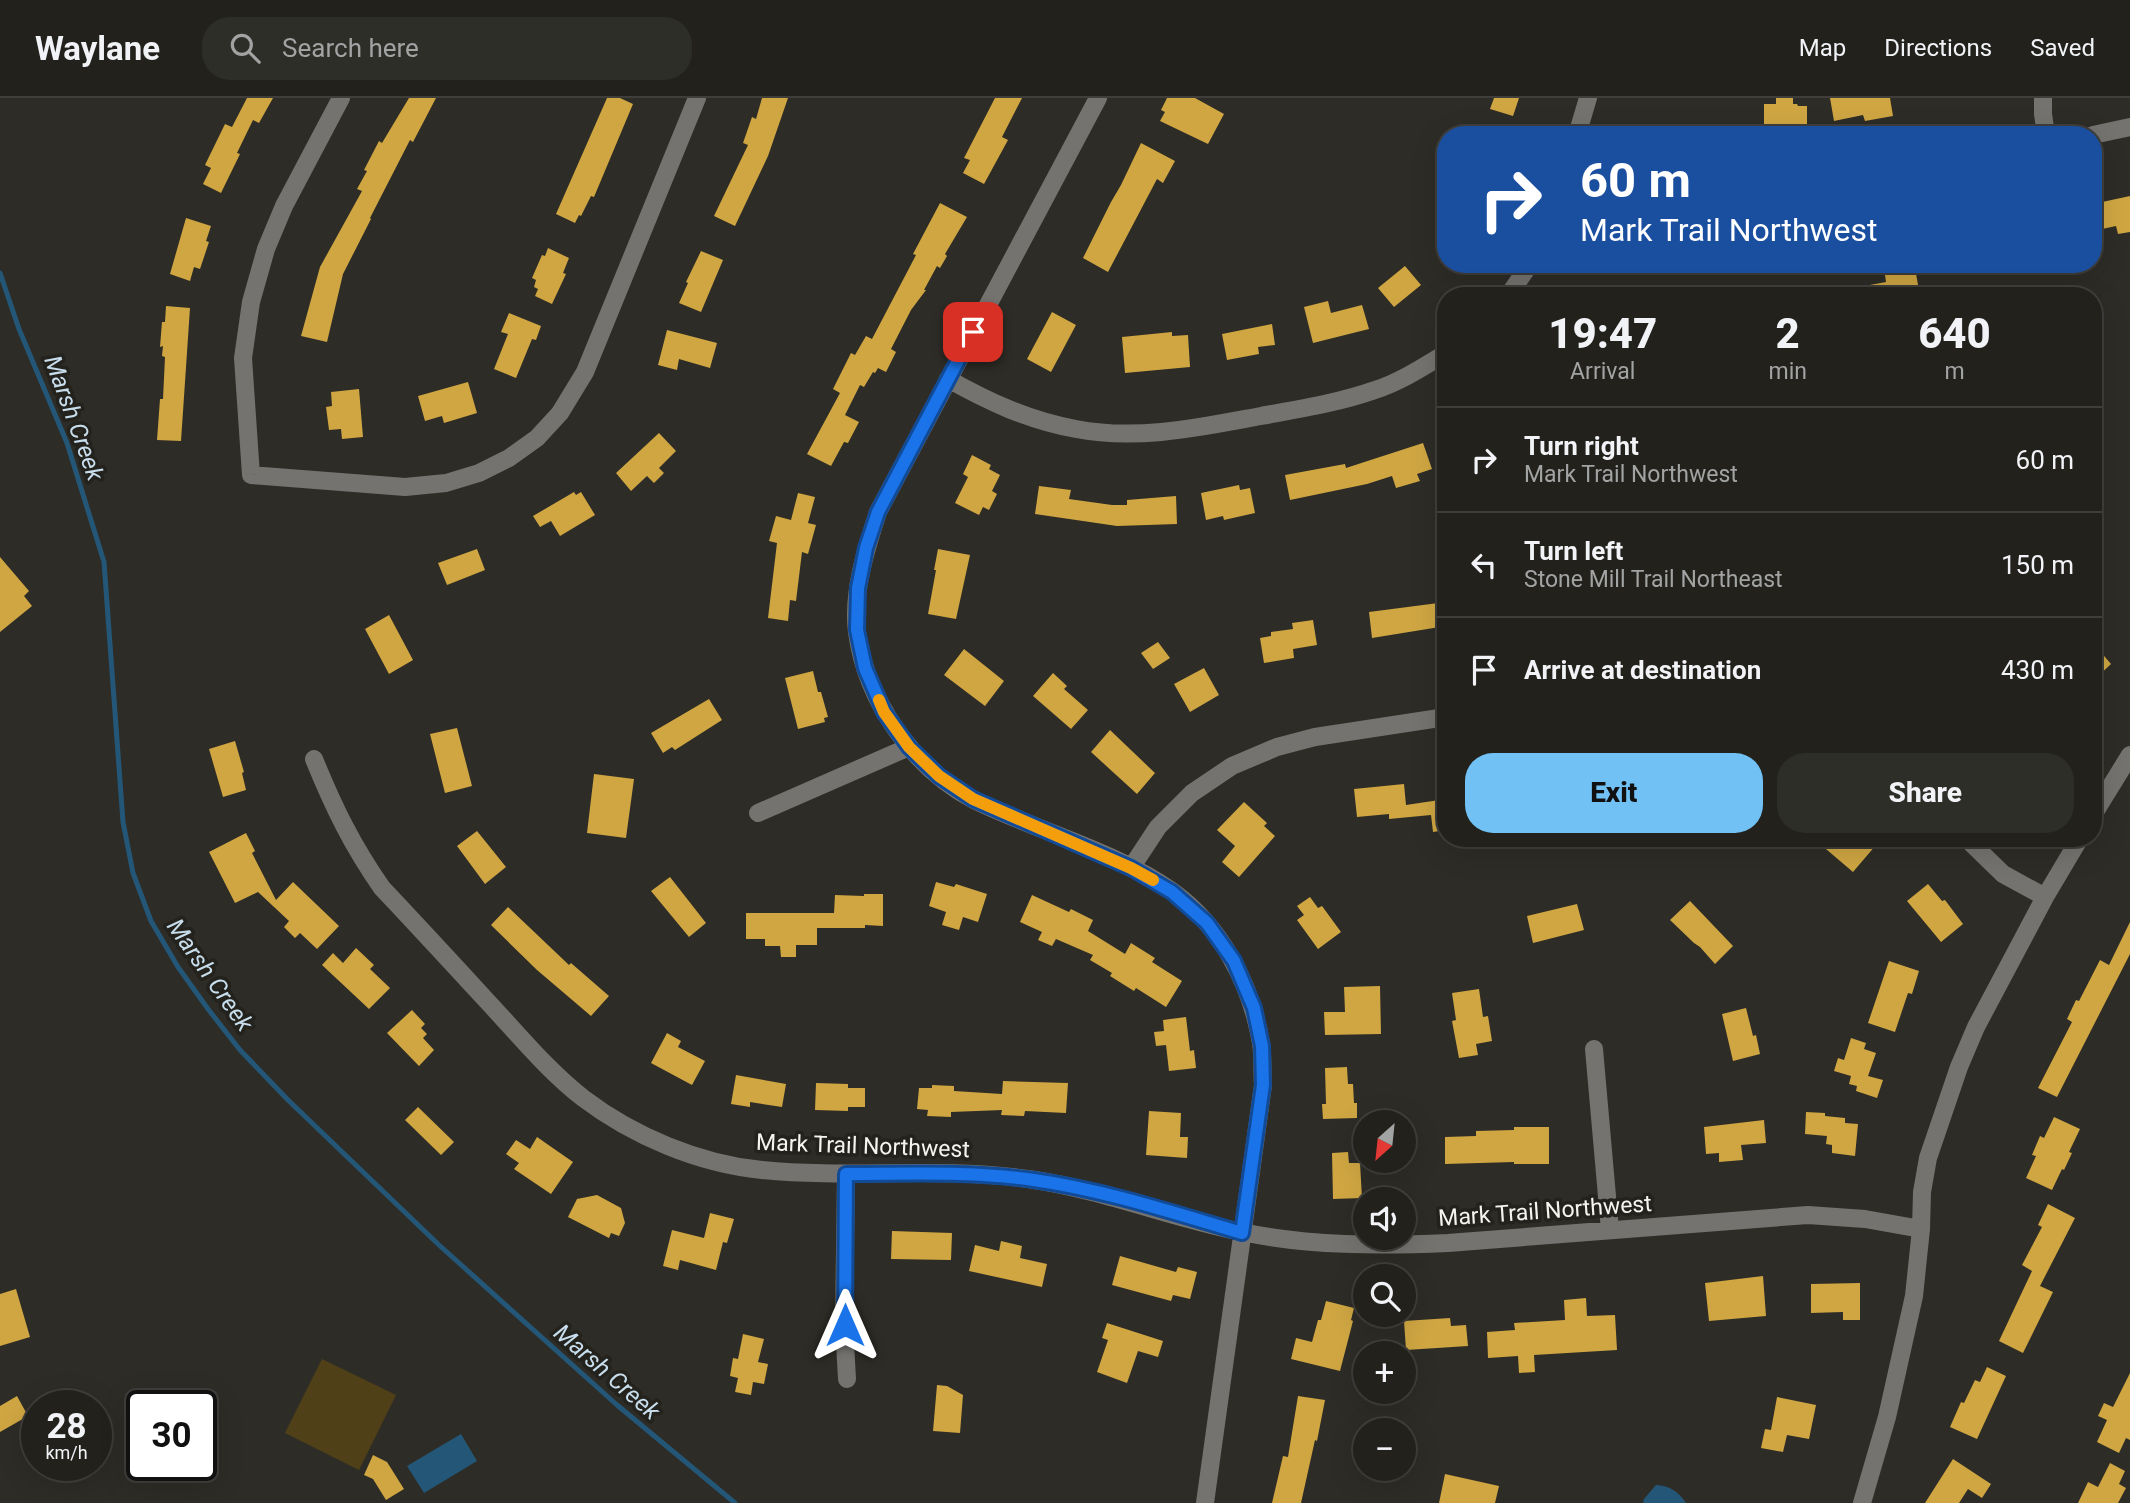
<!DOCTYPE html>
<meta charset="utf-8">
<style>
:root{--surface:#22211c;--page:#2e2e29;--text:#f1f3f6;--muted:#a2a3a3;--line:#3f3e3b;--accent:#72c1f5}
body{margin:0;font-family:Roboto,sans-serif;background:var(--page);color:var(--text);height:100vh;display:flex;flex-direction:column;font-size:26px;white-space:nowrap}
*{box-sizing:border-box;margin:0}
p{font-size:23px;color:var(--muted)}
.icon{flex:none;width:38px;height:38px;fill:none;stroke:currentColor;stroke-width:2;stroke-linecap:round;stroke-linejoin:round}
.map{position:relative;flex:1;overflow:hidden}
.details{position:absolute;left:1437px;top:189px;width:665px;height:560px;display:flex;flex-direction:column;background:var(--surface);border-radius:28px;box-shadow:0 7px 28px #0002,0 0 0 2px var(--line)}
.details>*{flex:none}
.guide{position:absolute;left:1437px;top:28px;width:665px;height:147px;border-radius:28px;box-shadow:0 7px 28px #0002,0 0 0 2px var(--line);background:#1a4fa0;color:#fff;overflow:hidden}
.needle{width:46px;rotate:207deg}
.fabs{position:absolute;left:1353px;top:1012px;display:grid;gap:14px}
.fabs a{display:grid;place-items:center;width:63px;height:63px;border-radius:50%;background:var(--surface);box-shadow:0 7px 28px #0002,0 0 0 2px var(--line);font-size:35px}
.speed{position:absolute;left:21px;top:1292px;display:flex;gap:14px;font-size:35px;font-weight:700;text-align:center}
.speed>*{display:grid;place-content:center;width:91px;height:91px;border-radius:50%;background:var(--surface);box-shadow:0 7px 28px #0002,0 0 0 2px var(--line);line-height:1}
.speed small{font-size:18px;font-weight:400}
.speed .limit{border:4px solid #111;border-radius:10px;background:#fff;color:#111}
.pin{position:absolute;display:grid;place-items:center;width:60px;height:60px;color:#fff;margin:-30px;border-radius:14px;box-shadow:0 4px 10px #0006}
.me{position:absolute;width:77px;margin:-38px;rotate:0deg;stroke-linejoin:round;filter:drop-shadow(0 0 5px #0008)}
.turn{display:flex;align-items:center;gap:24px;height:147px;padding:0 28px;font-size:32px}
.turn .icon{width:91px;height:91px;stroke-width:2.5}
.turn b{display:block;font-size:49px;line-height:60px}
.eta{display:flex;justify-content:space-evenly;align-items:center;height:119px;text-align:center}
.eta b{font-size:42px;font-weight:800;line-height:49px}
.cta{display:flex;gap:14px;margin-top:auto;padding:14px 28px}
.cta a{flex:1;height:80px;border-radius:28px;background:var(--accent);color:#111;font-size:28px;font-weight:800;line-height:80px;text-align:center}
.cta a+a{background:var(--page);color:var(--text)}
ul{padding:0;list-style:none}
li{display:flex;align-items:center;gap:21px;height:105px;padding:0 28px;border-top:2px solid var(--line)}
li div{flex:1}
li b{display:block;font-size:26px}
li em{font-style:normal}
header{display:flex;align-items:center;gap:42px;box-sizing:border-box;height:98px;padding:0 35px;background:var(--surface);border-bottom:2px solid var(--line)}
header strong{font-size:33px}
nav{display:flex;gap:38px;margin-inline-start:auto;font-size:24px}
.search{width:490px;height:63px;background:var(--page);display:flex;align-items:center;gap:18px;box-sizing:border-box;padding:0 24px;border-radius:28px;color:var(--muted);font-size:26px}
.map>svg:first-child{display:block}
</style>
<header>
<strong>Waylane</strong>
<div class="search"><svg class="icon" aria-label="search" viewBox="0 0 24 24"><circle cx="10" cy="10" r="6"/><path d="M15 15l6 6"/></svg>Search here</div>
<nav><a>Map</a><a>Directions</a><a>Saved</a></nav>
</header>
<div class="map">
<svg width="2130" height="1405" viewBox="0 0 2130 1405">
<rect width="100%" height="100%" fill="#2e2c26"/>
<!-- green -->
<path fill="#504018" d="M322,1261l74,36 -37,75 -74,-37z"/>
<!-- water -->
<path fill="#245777" d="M461,1336l16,27 -53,32 -17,-27z
M1656,1387c14,1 22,6 30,18h-43l1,-4z"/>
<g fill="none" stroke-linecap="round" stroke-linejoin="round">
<!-- stream -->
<path stroke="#245777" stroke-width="5" d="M0,175l19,56 48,114 37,119 19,260 10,51 18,48 27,46 30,42 32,41 48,50 151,145 178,160 118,98"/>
</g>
<!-- building -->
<path fill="#cfa642" d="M247,0h26l-14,25 -6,-3 -16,33 3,1 -19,39 -18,-9 8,-16 -6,-3 20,-41 7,3z
M409,0h27l-23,44 -3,-2 -40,78 1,1 -28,55 -16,68 -26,-6 19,-69 42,-76 -5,-2 10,-18 -3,-1 15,-29 3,2z
M607,0h13l13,6 -39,93 -3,-1 -10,20 -2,-1 -4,8 -19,-9z
M762,0h26l-20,58 -33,70 -21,-10 34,-71 -5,-2 9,-26 4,2z
M995,0h27l-20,39 6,3 -24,44 -21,-11 7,-13 -6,-2z
M1167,0h28l29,16 -16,30 -48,-23 5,-9 -4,-2z
M1494,0h25l-6,18 -23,-7z
M1776,0h17v6h4l1,2h9v19h-9v5h-25v-5l-9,-1v-20h12z
M1830,0h60l3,18 -28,5 -2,-6 -29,6z
M1141,45l34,18 -12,22 -6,-4 -49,93 -25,-14 28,-56 10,-17z
M2130,98v36l-12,2 -2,-8 -23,5v-27z
M940,105l27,14 -22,37 2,2 -7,12 -3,-2 -13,24h2l-15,20 -20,39 5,3 -10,20 -8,-4 -3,5 -2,-1 -9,15 -4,-2 -15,30 14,7 -11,21 -4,-1 -13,24 -24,-12 33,-61 -7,-4 18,-36 4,2 11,-19 6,3 44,-84 -3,-1z
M186,120l25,8 -5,15 3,1 -9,27 -6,-2 -4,14 -20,-7z
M548,150l21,10 -6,15 3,1 -14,30 -17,-8 3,-7 -4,-2 2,-7 -4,-2 10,-23 3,1z
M701,153l22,9 -22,52 -22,-9 9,-20 -2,-1z
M1405,168l16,19 -27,22 -16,-19z
M1915,170l5,28h-71l-1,-7 38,-7 -1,-7z
M1328,203l3,12 31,-8 7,24 -56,14 -9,-36z
M166,208l24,2 -9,133 -24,-1 3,-41h3l2,-42 -3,-1 1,-10 -3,1 2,-25h3z
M1052,214l24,13 -25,47 -24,-13z
M509,215l32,13 -5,14 -4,-1 -16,39 -22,-9 14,-35 -7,-2z
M1272,226l3,21 -17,2 1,7 -32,6 -5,-26z
M667,232l50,13 -7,25 -31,-9 -2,11 -19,-5z
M1172,234v4l16,-1 2,32 -65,6 -3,-36z
M468,284l9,31 -33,10 -2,-7 -17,5 -7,-25z
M359,291l4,48 -21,2 -1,-10 -12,1 -3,-23 6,-1 -1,-14z
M659,335l17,18 -17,17 5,5 -10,10 -7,-7 -16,15 -15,-18z
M1423,345l9,26 -15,5 3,7 -24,7 -4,-12 -25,8 -77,16 -5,-25 60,-11 1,4z
M972,357l19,10 -2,4 11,6 -8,16 5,3 -8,16 -6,-3 -4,8 -24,-12 13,-26 -5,-3z
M1239,387l1,5 10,-2 5,25 -31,7 -1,-4 -17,4 -5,-27z
M1039,388l32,4 -2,9 43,6h15v-5l49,-4 1,28 -60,2 -82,-12z
M574,394l2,3 5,-3 14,23 -35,21 -9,-15 -11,6 -7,-11z
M798,395l17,4 -7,26 8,2 -8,29 -6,-2 -6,49 -6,-1 -2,21 -20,-3 9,-75 -8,-2 7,-25 15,4z
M477,451l8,21 -38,15 -9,-22z
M938,451l32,6 -14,64 -28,-5 8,-44h-2z
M0,459l29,34 -5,5 8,10 -32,26z
M1446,504v24l-74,12 -3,-26z
M389,517l24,45 -24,14 -24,-45z
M1313,522l4,25 -24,4 1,9 -30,5 -4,-25 11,-2v-4l22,-3 -1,-6z
M1158,544l12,16 -17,11 -12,-16z
M2093,545l18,21 -18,17z
M964,551l40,32 -19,25 -41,-31z
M1204,570l15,27 -29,17 -16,-28z
M813,573l5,21h3l7,25 -4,1 1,4 -27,7 -13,-51z
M1053,575l14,13 -3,3 24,21 -17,19 -38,-33z
M709,601l13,21 -47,30 -3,-3 -9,6 -12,-20z
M457,630l15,58 -27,7 -15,-59z
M1110,632l45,43 -18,21 -46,-42z
M235,643l9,31 -2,1 4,17 -23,7 -14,-48z
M594,676l40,5 -8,59 -39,-5z
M1404,686l2,21 40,-6v31l-13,2 -2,-17 -42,4v-5l-32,3 -3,-28z
M1244,704l23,21 -3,3 11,10 -36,41 -17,-15 13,-16 -18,-16z
M477,733l29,36 -21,17 -28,-38z
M246,735l9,18 -3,2 24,47 17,-18 46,44 -22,23 -17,-16 -5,5 -11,-11 5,-6 -31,-29 -23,11 -26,-51z
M1813,740h69l-29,34z
M670,779l36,46 -17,14 -38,-46z
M936,784l18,5 2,-3 31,10 -9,28 -15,-5 -4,13 -17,-5 4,-13 -17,-6z
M1928,786l14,17 3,-1 18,24 -22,18 -34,-41z
M864,796h19v32l-18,-1v3h-48v17h-21v12h-15l-1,-11h-15v-7h-19v-26h88l1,-18 29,1z
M1032,797l37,17 2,-3 22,11 -5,11 37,23 6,-11 24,15 -3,4 30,19 -16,26 -30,-19 -2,3 -24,-15 2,-3 -22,-13 3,-5 -37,-16 -4,7 -14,-6 4,-8 -22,-10z
M1310,799l8,11 4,-2 19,26 -23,17 -21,-29 7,-5 -7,-9z
M1690,803l43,45 -18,18 -15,-17 -6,-4 -24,-23z
M1577,806l7,26 -51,13 -6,-27z
M508,809l61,58 2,-2 38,33 -18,20 -54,-46 -46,-45z
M2130,824v32l-73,143 -19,-9 34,-66 -5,-3 9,-19 3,1 21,-41 9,5z
M356,850l18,17 -4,4 20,19 -21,21 -47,-44 11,-12 10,10z
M1889,863l30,10 -7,23 -4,-1 -13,39 -27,-9z
M1380,888l1,48 -56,1 -1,-23h21l-1,-25z
M1479,891l4,28 5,-1 4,25 -16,3 2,11 -19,3 -7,-37 4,-1 -4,-27z
M1746,910l7,28 3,-1 4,19 -27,7 -11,-47z
M412,912l13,14 -4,4 6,6 -4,4 11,12 -15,16 -32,-33z
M1186,919l4,34 4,-1 2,18 -27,3 -3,-26 -10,1 -2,-14 10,-1 -1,-11z
M667,935l14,8 -3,6 27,14 -13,24 -41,-22z
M1851,940l15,5 -2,6 12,4 -8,23 15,4 -6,18 -21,-7 1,-5 -8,-2 2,-8 -17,-5 4,-13 6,2z
M1347,969l1,17h5l1,19h3v15l-34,1 -1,-15h4l-1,-36z
M736,977l50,9 -4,23 -32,-5v5l-19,-3z
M1003,983l65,2 -2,30 -41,-2 -1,5 -23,-1 1,-5 -51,2v5l-24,-1 1,-6 -11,-1 2,-21h13v-3l22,1v5l48,3z
M816,985l32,1v4h17v19h-17v4l-33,-1z
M418,1009l36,35 -13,13 -36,-35z
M1149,1013l32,2 -1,24h8l-1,21 -41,-3z
M1806,1014l19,1v3l20,2v5l13,1 -3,32 -23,-3v-8l-6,-1 1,-8 -22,-2z
M2054,1019l26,12 -11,23 3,1 -8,17 -2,-1 -10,21 -26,-12 10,-22 -4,-1 8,-19 4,2z
M1764,1022l2,23 -25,2 2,15 -24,2v-9l-13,1 -2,-27z
M1514,1029h35v37h-35v-2l-69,2v-27l31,-1v-5l38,-1z
M537,1039l36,25 -22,32 -37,-25 5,-6 -13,-9 10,-14 14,9z
M1348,1054l1,11h11l2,35 -29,1 -1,-46z
M597,1097l24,13 4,15 -6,13 -8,-3 -2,5 -41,-21 9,-18z
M2048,1106l27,14 -35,68 13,6 -30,61 -24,-12 33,-70 -10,-6 20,-38 -4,-2z
M710,1115l24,6 -7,24 -4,-1 -7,28 -36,-10 -2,10 -15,-4 9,-36 32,8z
M892,1133l60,2 -1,27 -60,-1z
M1001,1143l21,5 -2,12 27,6 -5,23 -73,-16 6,-26 24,6z
M1120,1158l56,16 2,-5 19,5 -7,27 -17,-4 -2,6 -59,-16z
M1763,1178l3,40 -57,5 -4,-38z
M1860,1185v37h-17v-8l-32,1v-29z
M16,1191l14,48 -30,9v-52z
M1586,1200l1,18 28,-1 2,35 -83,5 1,17 -16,1 -1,-17 -30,2 -1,-26 28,-2 -1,-7 51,-3 -1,-20z
M1326,1203l28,7 -3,12 2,1 -13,50 -49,-12 5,-21 16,4 6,-22h3z
M1450,1220l1,8 15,-1 2,21 -62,4 -2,-29z
M1107,1225l56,18 -5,16 -20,-6 -11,32 -30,-11 11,-32 -6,-2z
M743,1236l21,5 -6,23 10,2 -4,20 -11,-2 -2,13 -16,-3 3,-14 -8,-2 3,-18 5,1z
M1987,1269l19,9 -29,63 -27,-12 11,-25 3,1 11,-23 5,2z
M2130,1275v67l-4,-2 -7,15 -22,-11 10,-22 -9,-4 6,-13 9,4z
M937,1287l10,1 16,9 -3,38 -27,-2z
M17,1298l11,20 -28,16v-26z
M1298,1298l27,4 -8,41 -2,-1 -14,63h-29l11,-47 5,1z
M1777,1299l39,8 -7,34 -22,-4 -4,17 -22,-4 4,-19 6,1z
M373,1357l14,7 17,27 -18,11 -13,-21 -9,-4z
M1953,1361l38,25 -9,14 -14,-9 -9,14h-34z
M2110,1365l15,8 -6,13 7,4 -8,15h-40l10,-21 10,5z
M1445,1376l54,12 -4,17h-56z"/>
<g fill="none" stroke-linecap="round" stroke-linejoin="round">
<!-- minor -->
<path stroke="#747370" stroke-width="18" d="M341,0l-57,108 -18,43 -15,53 -8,56 8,117 154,12 41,-4 33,-10 30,-15 28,-20 23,-25 25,-41 112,-274
M1098,0l-220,414c-12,37 -26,81 -21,120 9,68 56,136 117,168 63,31 141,51 198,91 49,35 79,93 89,152 2,13 1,28 2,42l-58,418
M2043,0v16l3,21
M1577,37l11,-37
M2093,37l37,-8
M1508,198l22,-32
M948,281c41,23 82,42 128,50 62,12 125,-2 185,-13 38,-7 77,-13 114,-26 25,-8 48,-23 71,-37
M314,661c20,49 38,86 68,129 35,37 70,75 105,113 31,33 60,69 96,97 50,38 116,66 179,72 91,9 183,-4 273,10 70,11 137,38 207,52 67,14 138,14 206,11l360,-28 57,4 56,10
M758,715l151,-66
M2093,717l37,-60
M1966,740l37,36 42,23
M1131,770l27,-41 34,-34 40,-27 45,-19 38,-10 131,-20
M1594,951l16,181
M846,1076l-2,151 3,54
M1862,1405l25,-86 27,-121 7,-67 1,-37 6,-34 31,-91 17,-40 69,-130 35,-59"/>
</g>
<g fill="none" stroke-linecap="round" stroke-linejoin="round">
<defs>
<path id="route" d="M845,1227l1,-151c62,0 126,-3 188,6 70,10 140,33 208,53l21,-148 -1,-39 -8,-38 -20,-47 -27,-38 -35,-31 -41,-24 -158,-69 -34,-23 -30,-29 -25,-35 -19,-44 -8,-38 1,-42 8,-40 12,-36 95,-180"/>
</defs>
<!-- route casing -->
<use href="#route" stroke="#114b97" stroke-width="18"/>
<!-- route -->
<use href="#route" stroke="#1a73e8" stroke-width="12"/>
<!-- slow -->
<path stroke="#f59e0b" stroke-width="12" d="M879,602l5,12 25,35 30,29 34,23 158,69 22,12"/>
</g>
<g text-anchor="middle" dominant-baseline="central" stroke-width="7" stroke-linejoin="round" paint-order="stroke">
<!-- street labels -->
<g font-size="23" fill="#f5f4f0" stroke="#24221c">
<text transform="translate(863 1048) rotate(2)">Mark Trail Northwest</text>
<text transform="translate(1545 1113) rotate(-4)">Mark Trail Northwest</text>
</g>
<!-- water labels -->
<g font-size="24" font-style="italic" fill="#c8deed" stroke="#24221c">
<text transform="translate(74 320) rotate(70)">Marsh Creek</text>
<text transform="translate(210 877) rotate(55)">Marsh Creek</text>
<text transform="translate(607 1274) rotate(41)">Marsh Creek</text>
</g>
</g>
</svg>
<div class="fabs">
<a><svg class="needle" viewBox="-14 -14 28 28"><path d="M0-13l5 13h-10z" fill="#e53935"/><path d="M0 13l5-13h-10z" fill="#a2a3a3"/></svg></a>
<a><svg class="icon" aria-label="sound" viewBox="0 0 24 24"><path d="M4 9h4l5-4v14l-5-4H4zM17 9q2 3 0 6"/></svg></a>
<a><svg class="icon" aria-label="search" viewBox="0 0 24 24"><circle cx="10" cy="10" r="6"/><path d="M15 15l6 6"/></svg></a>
<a>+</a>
<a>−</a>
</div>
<div class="speed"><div>28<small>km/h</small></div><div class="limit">30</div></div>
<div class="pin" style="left:973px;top:234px;background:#d93025"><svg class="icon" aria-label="arrive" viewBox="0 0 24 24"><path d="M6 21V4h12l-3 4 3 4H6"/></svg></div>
<svg class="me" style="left:845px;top:1227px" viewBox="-20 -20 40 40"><path d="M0-17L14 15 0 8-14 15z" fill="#1a73e8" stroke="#fff" stroke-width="4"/></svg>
<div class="guide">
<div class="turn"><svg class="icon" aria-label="right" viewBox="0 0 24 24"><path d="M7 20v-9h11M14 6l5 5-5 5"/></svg><div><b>60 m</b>Mark Trail Northwest</div></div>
</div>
<section class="details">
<div class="eta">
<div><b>19:47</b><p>Arrival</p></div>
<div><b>2</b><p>min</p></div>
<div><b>640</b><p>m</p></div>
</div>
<ul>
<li><svg class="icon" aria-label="right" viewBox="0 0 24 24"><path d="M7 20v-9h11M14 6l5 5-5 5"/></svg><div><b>Turn right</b><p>Mark Trail Northwest</p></div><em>60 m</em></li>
<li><svg class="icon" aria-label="left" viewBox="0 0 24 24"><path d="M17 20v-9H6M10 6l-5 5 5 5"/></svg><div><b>Turn left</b><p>Stone Mill Trail Northeast</p></div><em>150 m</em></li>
<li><svg class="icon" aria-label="arrive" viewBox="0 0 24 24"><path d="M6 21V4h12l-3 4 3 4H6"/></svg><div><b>Arrive at destination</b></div><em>430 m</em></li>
</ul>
<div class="cta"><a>Exit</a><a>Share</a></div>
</section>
</div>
